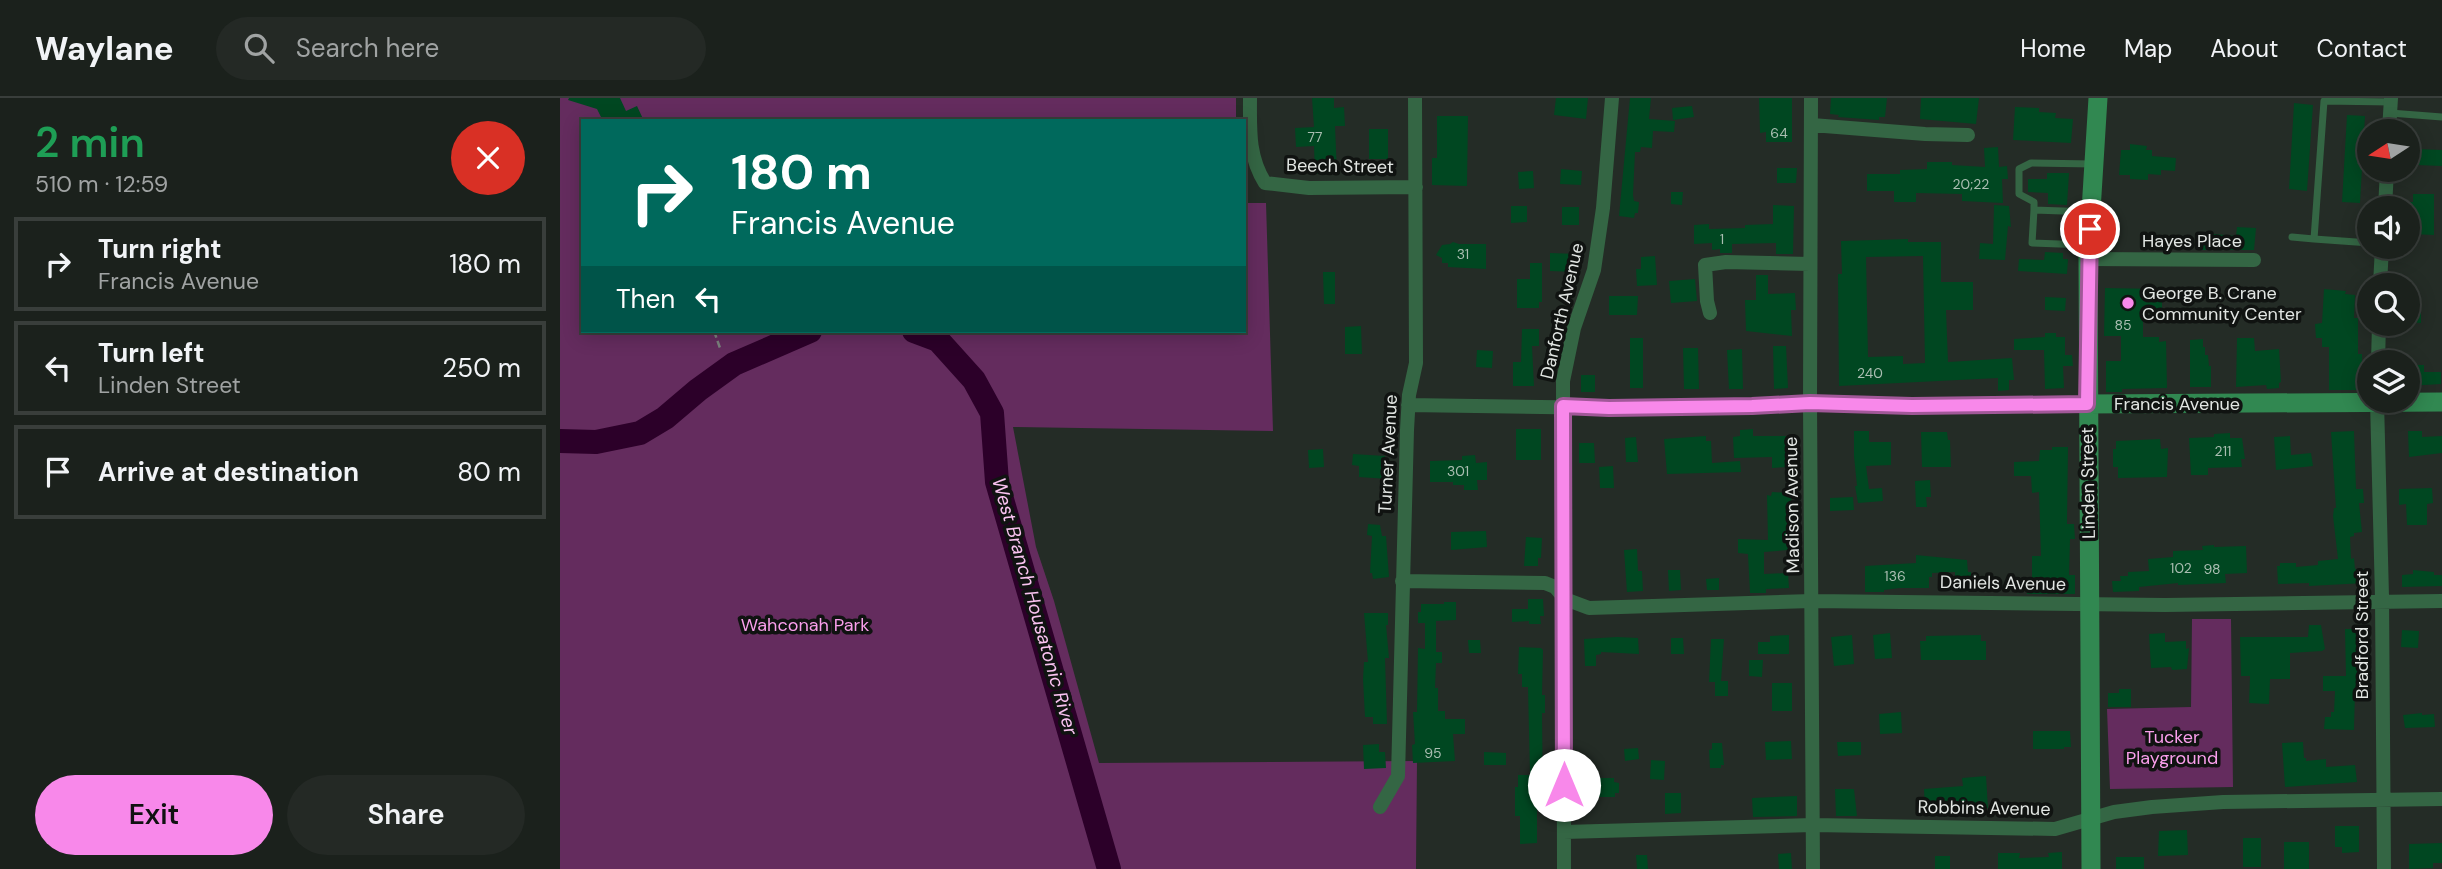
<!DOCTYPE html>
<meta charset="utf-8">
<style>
:root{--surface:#1b211c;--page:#242925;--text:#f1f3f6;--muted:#a0a3a3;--line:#393e3b;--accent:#f888ea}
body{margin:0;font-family:"DM Sans",sans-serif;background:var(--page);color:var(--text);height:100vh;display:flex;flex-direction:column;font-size:26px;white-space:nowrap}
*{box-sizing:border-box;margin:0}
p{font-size:23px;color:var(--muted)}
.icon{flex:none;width:38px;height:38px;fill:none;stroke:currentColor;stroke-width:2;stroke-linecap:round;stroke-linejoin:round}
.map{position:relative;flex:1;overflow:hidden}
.details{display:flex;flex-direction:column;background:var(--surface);width:560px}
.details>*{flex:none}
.hud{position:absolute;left:21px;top:21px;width:665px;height:214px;border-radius:0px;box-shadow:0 4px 18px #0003,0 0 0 2px var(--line);background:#00695c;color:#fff;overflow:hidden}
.needle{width:46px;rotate:258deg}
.tools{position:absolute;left:1797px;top:21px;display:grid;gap:14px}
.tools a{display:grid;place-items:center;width:63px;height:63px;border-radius:50%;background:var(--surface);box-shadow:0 4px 18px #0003,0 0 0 2px var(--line);font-size:35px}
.pin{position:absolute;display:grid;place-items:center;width:60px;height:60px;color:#fff;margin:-30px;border:4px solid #fff;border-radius:50%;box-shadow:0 2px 7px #0007}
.me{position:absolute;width:77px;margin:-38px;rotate:0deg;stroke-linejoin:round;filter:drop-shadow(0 0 5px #0008)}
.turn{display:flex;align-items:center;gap:24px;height:147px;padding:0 35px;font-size:32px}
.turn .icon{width:91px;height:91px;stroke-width:2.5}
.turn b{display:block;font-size:49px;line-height:60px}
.then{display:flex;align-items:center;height:66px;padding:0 35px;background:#0003;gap:14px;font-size:26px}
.round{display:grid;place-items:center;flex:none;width:74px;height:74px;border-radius:37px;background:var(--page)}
.headline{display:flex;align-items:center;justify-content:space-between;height:119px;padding:0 35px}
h1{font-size:42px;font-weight:600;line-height:52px;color:#1e9e55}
.button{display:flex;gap:14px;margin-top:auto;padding:14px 35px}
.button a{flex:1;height:80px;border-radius:42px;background:var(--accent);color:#111;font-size:28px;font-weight:600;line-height:80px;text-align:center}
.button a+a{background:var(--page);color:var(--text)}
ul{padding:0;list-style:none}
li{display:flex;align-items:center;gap:21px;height:94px;margin:0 14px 10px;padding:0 21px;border:4px solid var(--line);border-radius:0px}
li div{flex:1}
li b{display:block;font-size:26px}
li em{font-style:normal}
header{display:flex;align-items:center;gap:42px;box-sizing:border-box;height:98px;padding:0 35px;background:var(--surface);border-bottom:2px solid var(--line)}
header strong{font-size:33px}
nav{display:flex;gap:38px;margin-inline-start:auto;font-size:24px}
.search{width:490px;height:63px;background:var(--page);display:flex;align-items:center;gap:18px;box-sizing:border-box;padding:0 24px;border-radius:38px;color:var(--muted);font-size:26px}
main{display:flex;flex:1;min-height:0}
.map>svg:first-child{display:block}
</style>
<header>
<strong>Waylane</strong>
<div class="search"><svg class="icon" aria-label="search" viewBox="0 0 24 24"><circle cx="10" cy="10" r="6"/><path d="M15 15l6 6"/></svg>Search here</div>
<nav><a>Home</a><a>Map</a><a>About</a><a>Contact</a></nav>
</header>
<main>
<section class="details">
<div class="headline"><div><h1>2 min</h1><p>510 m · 12:59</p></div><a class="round" style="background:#d93025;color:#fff"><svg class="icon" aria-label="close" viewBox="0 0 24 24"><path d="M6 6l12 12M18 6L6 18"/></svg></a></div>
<ul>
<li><svg class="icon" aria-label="right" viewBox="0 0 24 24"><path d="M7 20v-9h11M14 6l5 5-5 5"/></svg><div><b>Turn right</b><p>Francis Avenue</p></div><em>180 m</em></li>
<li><svg class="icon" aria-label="left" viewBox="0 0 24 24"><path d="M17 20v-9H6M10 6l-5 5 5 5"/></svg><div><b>Turn left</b><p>Linden Street</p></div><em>250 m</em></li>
<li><svg class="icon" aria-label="arrive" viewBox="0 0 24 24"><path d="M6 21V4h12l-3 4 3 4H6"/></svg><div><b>Arrive at destination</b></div><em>80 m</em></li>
</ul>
<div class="button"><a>Exit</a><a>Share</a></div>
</section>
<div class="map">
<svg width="1882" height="771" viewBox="0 0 1882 771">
<rect width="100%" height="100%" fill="#242c26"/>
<!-- green -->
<path fill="#642c5e" d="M0,0h676v23h-653v210h661v-128h22l7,228 -260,-4 23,120 18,54 45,162 318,-2 -1,108h-856z
M1632,521h39l2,168 -123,2 -3,-80 84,-2z"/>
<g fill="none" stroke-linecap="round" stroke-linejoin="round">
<!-- river -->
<path stroke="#2c0029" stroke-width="24" d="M354,233l24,9 36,40 18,33 5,69 112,387
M0,343l36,1 44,-9 25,-15 33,-28 36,-26 76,-33"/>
</g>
<!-- building -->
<path fill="#004721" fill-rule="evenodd" d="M9,0h51l6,13 11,-5 7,15h-41l-6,-12 -29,-9z
M752,0h22v10l10,-1 1,19h-10l2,47 -22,1 -1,-28 -18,1 -1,-19 19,-1z
M996,0h32l-2,21 -32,-4z
M1070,0h21l-2,21 26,2 -1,11 -21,-1 -1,17 -11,-1 -1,5h-5l-2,43 1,6 5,1 -1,11h-3l-1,5 -15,-2z
M1199,0h33v44h-26v-10l-6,1z
M1271,0h56l-2,19h-6v3l-41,-3 1,-2 -9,-1z
M1361,0h58l-3,26 -56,-5z
M1734,5l19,2 -6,86 -18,-2z
M1132,8l2,11 -21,3 -1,-12z
M1455,9l24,1v4l17,1 -1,5 18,1 -2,24 -58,-3z
M1787,17l18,1 -5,87 -18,-1z
M877,18h31l-1,70 -35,-1v-27h5z
M809,31h19v30h-19z
M1570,46l17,2 -1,4h6v6l24,2 -1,13 -14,-1v5l-13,-1v6l-18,-1v-4h-11l2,-25h9z
M1438,49l1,20 8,-1 1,13h-6l1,24 -41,-2v-7l-46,-1v9h-22v-11h-27v-17h33v-4l27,-1v-7h25v3l33,2 -1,-19z
M1857,51l25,1v16l-25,-1z
M1217,70h20l-1,15h-19z
M1001,71l21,2 -1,14 -21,-1z
M973,73l1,17 -15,1 -1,-17z
M1487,75h22l-2,32 -19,-1v-11l-20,-1v-13h19z
M1111,94h12l-1,13 -11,-1z
M1853,96h21v41l-22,-1 -2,-32h3z
M1213,107l21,1 -1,48h-17v-11l-44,1v9h-12v-4l-8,1v-7l-18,1v-19l15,-1v5l36,-1v-3l28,-1z
M1434,107l15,1 2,21 -3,-1 -3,34 -26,-1 1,-16 13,1z
M951,108h16v16l-16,1z
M1002,109h17v18h-17z
M1677,129l19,1 -2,22h-52l2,-17 32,3z
M1348,141v3h33v40h32v28h-27l2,52 64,-4 2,22h-5v10l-11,1v-13l-159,8 -1,-112h4l-1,-33zM1363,158l2,107 -22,1v-8l-35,1 -2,-100z
M893,144l6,2h27v25l-38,-2v-4h-6v-5l-6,-3 6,-10 8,-1z
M1485,154l18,1v6h5l-1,15 -49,-3 1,-12 25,1z
M990,155l27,1 -1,18 -26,-1z
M1095,158l2,29 -20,1 -1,-17h5v-12z
M970,165h12v39h-3v6h-22v-29h13z
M763,174h12v32h-11z
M1196,177h12v19l27,-1 1,17h-5l1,26 -46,-5 -1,-31h11z
M1135,181l2,22 -26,2 -2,-22z
M1545,190l57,1v24l-19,-1v25h16v5l7,-1 1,47 -45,1v3h-16v-31h15v-25h-17z
M1764,191l22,2 -1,3 10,1 -1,23h4v36h4v36h-33v-43h-7v-9h-6l-1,-14 7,-1z
M1049,198h29l-1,19h-28z
M1485,199l21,1 -1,13 -20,-1z
M1712,210l1,13 -13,1 -1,-13z
M1848,210l13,1v14l-13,-1z
M801,228l1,28h-17v-27z
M962,231h17v17h-7l2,40h-21v-24h8z
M1485,235h11v4h9v18h7l1,11h-10l1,22 -19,1 -1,-39h-30v-11l31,-2z
M1070,240h13v50h-13z
M1677,240h17l1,13 24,-2 2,33 -2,1v5l-12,1 -1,-4 -30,2z
M1643,241v8h2v8h3l1,11h2v21h-21v-47z
M1213,248h13l2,42 -14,1z
M1123,250h15l1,41h-15z
M1182,251l1,40h-14l-2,-39z
M917,252l16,1 -1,17 -16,-1z
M1848,267h16v7h17v12l-33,2z
M1021,277h14v17h-14z
M956,331h25v31h-25z
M1193,331v7h33l1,31 -15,1v-11l-38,1 -1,-21 7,-1v-6z
M1294,333h15v11h22v23l-25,1 3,23 13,-1 1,13 -25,2 -3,-17h2l-3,-30z
M1794,333l2,58h7l1,14h-5l3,29 -8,1v3l-4,1 1,22 3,-1 1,11h9l1,14 -56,3v-3l-31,1 -1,-18h3v-3h16v4l22,-2v-4l20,-2 -5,-43 1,-8h2l-5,-76z
M1848,333h14v6l20,-1v17l-33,4z
M1361,334h26l1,8h2l1,27h-29z
M1670,335v5h12l3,21h-4l1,8 -34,1v7h-17l-2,-37 25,-1v-3z
M1146,338v5h5l1,22 28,-2 1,11 -74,2 -3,-35z
M1730,338l1,19 20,-2 2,13 -37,4 -2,-33z
M1076,339l2,25h-12l-1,-24z
M1600,341l1,10 7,-1 -1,29 -49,1v-11h-5v-18h3v-8z
M1019,345h15l1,20h-16z
M1492,349h16l-1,77h7l1,15h-5l-1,36h6v19h-48v-15h5v-23h9l-2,-64 -7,1 -1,-17h-17v-14l25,-1 1,-11h12z
M763,351l1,18 -15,1 -1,-18z
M793,356l32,2 -1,7h5l-1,16 -29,-2v-11l-7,-1z
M915,357l1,8 11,-1v18h-10l1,10h-14v-5h-11v-3h-23v-21l32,-1v-4z
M1053,368l1,22h-14l-1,-21z
M1370,382l1,17h-5l1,10h-11l-1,-26z
M1872,390l1,15 -6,1v21h-20l-1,-21 -7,1v-16z
M1212,394l19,1 1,52 -4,1v4l-24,2v22l24,-1 1,15 -23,1v4h-16l-2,-39 -10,-1v-14l30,1 -1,-45 4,1z
M1293,399l1,13 -24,1v-13z
M808,426l12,1 2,11h4l3,41 -16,2 -1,-6h-2l2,-37 -5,-1z
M926,433l1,16 -36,3v-18z
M966,439l16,1 -1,20h-3v8h-14z
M1654,447v2l32,-1 1,27 -22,1 1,9 -48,2v-2l-39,4v4l-26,1 -1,-11h9l-1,-5h8v-4l21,-1 -1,-12 25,-2v-6l30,-1 -1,-4z
M1077,451l1,22h4l1,20 -16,1 -3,-42z
M1356,457l51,5 1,12h3v15h-16v-15l-23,1v4h-3v11h-29l-16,2v2h-19v-26l51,-3z
M1108,472h12l1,20 -12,1z
M1853,472l21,2v3h8v11l-40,1v-12l11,-1z
M1159,480v12h-12l-1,-11z
M968,501h15l1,17h-4l1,8h-12v-3l-17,1v-13h16z
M884,504h12v18l-20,1v31h6v11h-6l-1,25h3v23h7v8h20v15h-12l2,27 -42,2 -1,-18 3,-1 -2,-32h4l1,-64 7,1v-26h-7v-11h3v-8h23z
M804,515h24v12h-2l3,33h-4l2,66h-14v-7h-8l-2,-38 1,-17h4z
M1749,527h12l4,24 -3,2 -32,2v26h-20l-1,25 -20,-1 1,-27h-9l-1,-39h68z
M1785,531h12l2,13 1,49h-5l-1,39 -30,-1 1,-12h6v-5h3l1,-21h-12v-15h23z
M1842,532l17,1 -1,17 -17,-1z
M1330,535l2,25 -17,1 -2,-24z
M1605,535v9l21,-1v8l3,-1 -2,21 -15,1 -1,-3 -20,1 -2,-34z
M1229,537v19h-31v-12h12v-6z
M1292,537l2,29 -20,2 -3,-29z
M1421,537v6h5v19h-65l-1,-19h6v-5z
M1057,539l21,1 1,16 -38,-2v2l-5,1v11h-11l-1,-27z
M1111,540h12l1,16h-13z
M1151,541h13l-3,42h7v15h-13v-14h-6z
M908,542h12l1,13h-12z
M959,549l22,1 2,2 -1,45h3v18h-3l1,88 -6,2v40l-17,1v-28h-5v-29h3v-12h12l-2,-88h-6v-13h-4z
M1189,562h14l-1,17 -13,-1z
M1212,585h20v28h-20z
M1559,591h12v18h-23v-14h11z
M1341,614l1,21 -22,1 -1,-20z
M1862,615v2l12,-1 1,13 -30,1 -2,-13z
M1473,633h37l1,16h-7v2h-31z
M1231,643l1,18 -26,1 -1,-18z
M1277,644h24v13l-23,1z
M1743,644l1,16h2v3l20,-2v8l29,-2 2,17 -72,5 -3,-44z
M1152,645h10l2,22h-3v3h-11l-1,-18 3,-1z
M819,646v8h6l1,16 -22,1 -1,-24z
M1078,650l1,11 -14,2 -1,-12z
M924,654l22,1v12h-22z
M1091,662l14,1 -1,19 -14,-1z
M1426,678l2,32 -24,1v-4l-39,3 -1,-19 39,-3 -1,-8z
M1036,680h18v4l5,1v10h-4v4h-20z
M1275,691h19l3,27h-21z
M1105,695h16v20l-16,1z
M1237,698v20l-44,1 -1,-19z
M1775,728h24v26l-17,1v-6h-7z
M1627,732l1,25 -30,1 1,-25z
M1683,740h18v29h-18z
M1724,744h25v27h-25z
M1882,745v20h-9v5l-24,1v-25z
M1502,754v17h-64v-16h22l-1,5 30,-1 -1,-4z
M1231,755l1,16h-13l-1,-15z
M1076,757h11l1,14h-11z
M1375,758h15v13h-15z
M1556,759h28v12h-28z"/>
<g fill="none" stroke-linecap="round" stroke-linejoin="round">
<!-- path -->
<path stroke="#7b817d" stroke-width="2.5" stroke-dasharray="7 3.5" stroke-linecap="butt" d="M154,233l6,17"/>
<!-- lane -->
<path stroke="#346644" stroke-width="7" d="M1830,15l52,4
M1474,112v-8l-15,-8v-25l12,-6 62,1
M1732,139l22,2
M1810,145l-56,-4 10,-138 67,1
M1527,147l-55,-2 2,-33 57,2"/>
<!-- street -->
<path stroke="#346644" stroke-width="14" d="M690,0c0,31 -2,58 15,85l44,5 107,-1
M1251,0l-1,305 3,466
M1252,27l113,9 43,1
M1829,33l2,-33
M1825,110l2,-38
M1528,161l166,1
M1820,187l2,-38
M1150,215l-3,-12 -2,-36 21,-3 84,2
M1818,264l1,-38
M1817,303l5,196 2,272
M848,307l201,3 143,-2 58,-3 102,3 175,-2
M842,483l143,2 10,4 10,12 24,9 223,-7 353,4 277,-4
M820,709l18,-31 9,-346 2,-35 7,-32 -1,-265
M1004,734l249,-7 242,4 59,-17 38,-5 71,-5 219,-3
M1004,771l-1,-488 11,-53 20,-58 9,-62 9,-110"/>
<!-- secondary -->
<path stroke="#318851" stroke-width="19" d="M1527,306l355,-2
M1531,771l-3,-610 10,-161"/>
</g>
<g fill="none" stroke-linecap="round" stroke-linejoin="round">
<defs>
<path id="route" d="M1004,687l-1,-379 46,2 143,-2 58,-3 102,3 175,-2 3,-175"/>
</defs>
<!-- route casing -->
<use href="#route" stroke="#a15898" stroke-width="18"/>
<!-- route -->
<use href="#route" stroke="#f888ea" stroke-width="12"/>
</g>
<!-- markers -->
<circle fill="#f888ea" stroke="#101311" stroke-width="2.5" cx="1568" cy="205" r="7"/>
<g text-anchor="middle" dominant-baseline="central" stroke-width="7" stroke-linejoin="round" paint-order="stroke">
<!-- number labels -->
<g font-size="14" fill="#aabeb2">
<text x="1219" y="35">64</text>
<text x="755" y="39">77</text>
<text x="1411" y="86">20;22</text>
<text x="1162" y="141">1</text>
<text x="903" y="156">31</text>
<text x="1563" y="227">85</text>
<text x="1310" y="275">240</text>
<text x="1663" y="353">211</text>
<text x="898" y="373">301</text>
<text x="1621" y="470">102</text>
<text x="1652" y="471">98</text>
<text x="1335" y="478">136</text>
<text x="873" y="655">95</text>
</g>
<!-- street labels -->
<g font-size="18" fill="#e2e6e3" stroke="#101311">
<text transform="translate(780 68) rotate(1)">Beech Street</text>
<text x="1632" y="143">Hayes Place</text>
<text transform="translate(1002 213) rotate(-77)">Danforth Avenue</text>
<text x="1617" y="306">Francis Avenue</text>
<text transform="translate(828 356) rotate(-87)">Turner Avenue</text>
<text transform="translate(1528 385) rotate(-91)">Linden Street</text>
<text transform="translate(1232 407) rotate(-91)">Madison Avenue</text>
<text transform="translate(1443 485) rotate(1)">Daniels Avenue</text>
<text transform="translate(1802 537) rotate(-90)">Bradford Street</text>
<text transform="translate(1424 710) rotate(1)">Robbins Avenue</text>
</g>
<!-- poi labels -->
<g font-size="18" fill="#e2e6e3" stroke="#101311" text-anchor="start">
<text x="1582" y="195">George B. Crane<tspan x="1582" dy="21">Community Center</tspan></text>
</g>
<!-- park labels -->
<g font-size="18" fill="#fa9fec" stroke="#101311">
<text x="245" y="527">Wahconah Park</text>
<text x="1612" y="639">Tucker<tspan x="1612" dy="21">Playground</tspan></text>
</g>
<!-- water labels -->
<g font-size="19" font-style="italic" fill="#fac3f1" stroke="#101311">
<text transform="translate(475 508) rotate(74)">West Branch Housatonic River</text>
</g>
</g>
</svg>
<div class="tools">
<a><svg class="needle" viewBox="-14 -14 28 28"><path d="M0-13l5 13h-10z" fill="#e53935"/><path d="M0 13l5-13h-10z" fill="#a0a3a3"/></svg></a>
<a><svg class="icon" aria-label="sound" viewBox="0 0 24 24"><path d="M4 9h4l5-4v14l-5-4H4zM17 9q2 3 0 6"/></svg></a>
<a><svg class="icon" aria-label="search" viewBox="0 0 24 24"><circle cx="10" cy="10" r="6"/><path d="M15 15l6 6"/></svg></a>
<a><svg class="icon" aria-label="layers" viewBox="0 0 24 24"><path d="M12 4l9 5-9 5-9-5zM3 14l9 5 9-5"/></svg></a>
</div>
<div class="pin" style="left:1530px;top:131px;background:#d93025"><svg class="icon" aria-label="arrive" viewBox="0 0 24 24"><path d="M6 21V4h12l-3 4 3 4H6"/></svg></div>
<svg class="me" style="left:1004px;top:687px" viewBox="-20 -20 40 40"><circle r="19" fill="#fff"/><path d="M0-13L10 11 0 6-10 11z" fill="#f888ea"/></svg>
<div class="hud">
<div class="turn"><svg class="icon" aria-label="right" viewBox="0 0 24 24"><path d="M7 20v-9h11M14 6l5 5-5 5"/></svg><div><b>180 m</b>Francis Avenue</div></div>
<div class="then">Then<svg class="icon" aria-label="left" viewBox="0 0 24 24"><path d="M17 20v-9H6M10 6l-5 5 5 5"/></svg></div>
</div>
</div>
</main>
